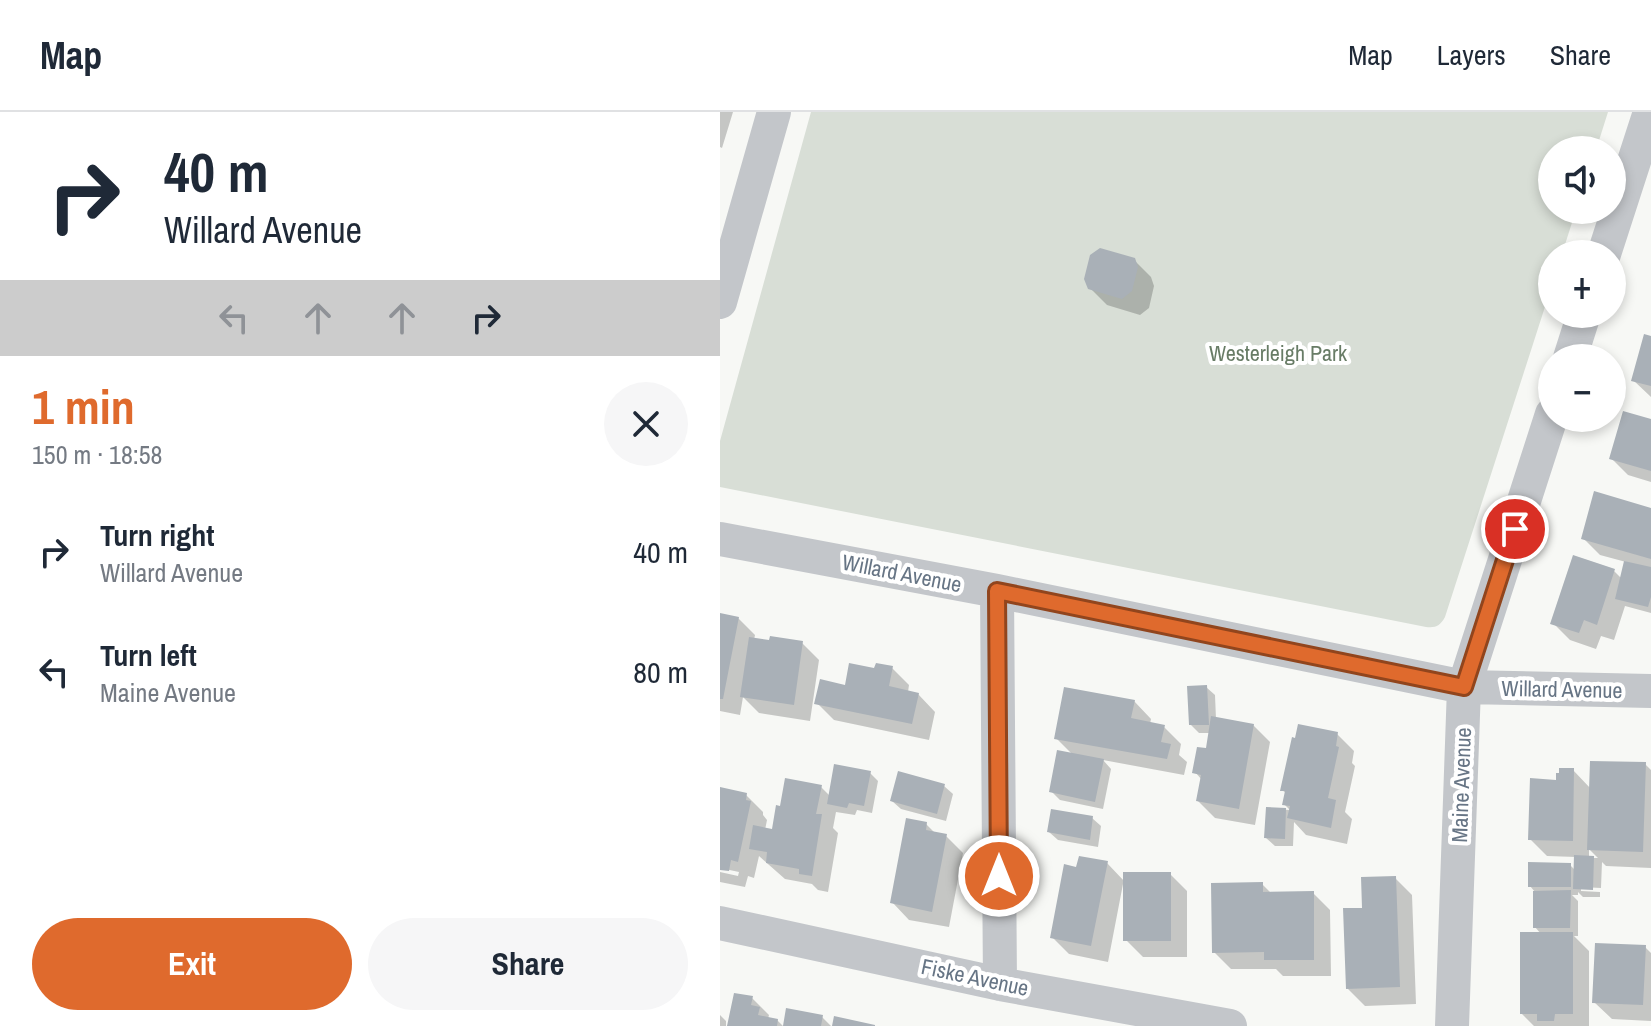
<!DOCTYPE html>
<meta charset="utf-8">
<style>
:root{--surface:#fff;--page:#f6f6f7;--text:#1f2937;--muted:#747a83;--line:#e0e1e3;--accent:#df6a2d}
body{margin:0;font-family:"Archivo Narrow",sans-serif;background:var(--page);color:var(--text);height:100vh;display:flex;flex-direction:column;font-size:30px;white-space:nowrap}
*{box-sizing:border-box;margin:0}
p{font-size:26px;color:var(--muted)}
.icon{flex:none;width:44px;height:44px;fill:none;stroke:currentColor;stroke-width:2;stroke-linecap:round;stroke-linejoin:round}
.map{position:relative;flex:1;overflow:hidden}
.sheet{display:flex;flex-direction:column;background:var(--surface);width:720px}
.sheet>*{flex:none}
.banner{background:#fff;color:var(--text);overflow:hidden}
.tools{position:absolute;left:818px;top:24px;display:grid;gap:16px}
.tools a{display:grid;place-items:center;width:88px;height:88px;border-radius:50%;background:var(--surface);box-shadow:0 4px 12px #0003;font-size:40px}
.pin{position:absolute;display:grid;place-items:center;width:68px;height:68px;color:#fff;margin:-34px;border:4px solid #fff;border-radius:50%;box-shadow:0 2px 8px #0007}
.me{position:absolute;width:88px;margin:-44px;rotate:0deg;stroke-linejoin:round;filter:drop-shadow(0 0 6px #0008)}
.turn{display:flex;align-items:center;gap:28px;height:168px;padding:0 32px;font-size:36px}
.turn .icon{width:104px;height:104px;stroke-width:2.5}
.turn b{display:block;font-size:56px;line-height:68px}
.lanes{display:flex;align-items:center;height:76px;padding:0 32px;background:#0003;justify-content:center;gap:40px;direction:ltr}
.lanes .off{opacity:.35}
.round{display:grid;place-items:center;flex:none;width:84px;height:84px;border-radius:42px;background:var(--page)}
.overview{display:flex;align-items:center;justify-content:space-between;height:136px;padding:0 32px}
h1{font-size:48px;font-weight:700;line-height:60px;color:var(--accent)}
.primary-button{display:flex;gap:16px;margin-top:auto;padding:16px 32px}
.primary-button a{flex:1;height:92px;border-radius:48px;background:var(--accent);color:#fff;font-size:32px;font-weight:700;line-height:92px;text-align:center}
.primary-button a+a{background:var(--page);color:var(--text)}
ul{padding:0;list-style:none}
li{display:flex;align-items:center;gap:24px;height:120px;padding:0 32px}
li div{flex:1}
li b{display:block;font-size:30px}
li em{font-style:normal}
header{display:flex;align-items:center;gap:48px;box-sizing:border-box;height:112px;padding:0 40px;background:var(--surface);border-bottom:2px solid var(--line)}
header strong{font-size:38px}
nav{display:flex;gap:44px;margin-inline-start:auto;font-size:28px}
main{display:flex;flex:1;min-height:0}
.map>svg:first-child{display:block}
</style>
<header>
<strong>Map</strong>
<nav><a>Map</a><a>Layers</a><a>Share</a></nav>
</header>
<main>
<section class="sheet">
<div class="banner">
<div class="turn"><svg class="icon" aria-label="right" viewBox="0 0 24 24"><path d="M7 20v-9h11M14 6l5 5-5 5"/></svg><div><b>40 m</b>Willard Avenue</div></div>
<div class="lanes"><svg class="icon off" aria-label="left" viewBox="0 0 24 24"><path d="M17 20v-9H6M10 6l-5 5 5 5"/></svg><svg class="icon off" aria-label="ahead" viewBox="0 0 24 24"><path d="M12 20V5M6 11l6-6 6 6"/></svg><svg class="icon off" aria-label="ahead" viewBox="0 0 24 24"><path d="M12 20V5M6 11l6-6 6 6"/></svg><svg class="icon" aria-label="right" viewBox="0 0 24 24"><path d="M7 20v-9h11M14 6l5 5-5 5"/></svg></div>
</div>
<div class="overview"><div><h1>1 min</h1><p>150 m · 18:58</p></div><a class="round"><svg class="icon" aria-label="close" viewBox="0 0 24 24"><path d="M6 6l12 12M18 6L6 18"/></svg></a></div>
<ul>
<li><svg class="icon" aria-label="right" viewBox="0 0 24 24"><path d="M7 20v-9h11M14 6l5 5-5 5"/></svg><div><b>Turn right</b><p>Willard Avenue</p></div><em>40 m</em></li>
<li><svg class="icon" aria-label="left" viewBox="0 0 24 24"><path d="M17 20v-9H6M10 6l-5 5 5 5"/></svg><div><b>Turn left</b><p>Maine Avenue</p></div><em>80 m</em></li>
</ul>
<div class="primary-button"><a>Exit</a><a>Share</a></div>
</section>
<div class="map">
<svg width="931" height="914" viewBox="0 0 931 914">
<rect width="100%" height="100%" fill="#f7f8f5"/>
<!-- green -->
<path fill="#d8ded6" d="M91,0h797l-12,38h-44v60h24l-14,44h-10v31l-107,332c-5,9 -9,11 -19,10l-706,-140v-46z"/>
<!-- shadow -->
<path fill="#0003" fill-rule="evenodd" d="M0,0h13l-11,36 -2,-1z
M414,148l17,17 3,9 -5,22 -9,7 -33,-10 -17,-17z
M931,226v59l-18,-17z
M931,309v61l-23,-7 -17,-17z
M931,398v103l-26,-7 -11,34 -13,-4 -5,13 -26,-9 -17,-17 61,-52 8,8 4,-17 -26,-7 -17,-17z
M0,503l18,3 17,17 -1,5 48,3 17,17 -9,61 -51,-8 -16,-16 -3,18 -20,-4z
M172,556l17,17 -1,7 10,2 17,18 -6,28 -95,-20 -17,-17 59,-33z
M486,575l9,8 1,24 37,6 17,17 -15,83 -40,-7 -17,-17 4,-21 -7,-8 13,-22 3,-17h-12l-8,-8z
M414,589l17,18 -1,5 14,3 17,17 -2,11 8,7 -3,13 -81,-15 8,9 -8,40 -43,-9 -9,-9 22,-36 -17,-17z
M617,622l17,17 -2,12 3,3 -10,46 7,7 -5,25 -41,-9 -12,-13 -1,24h-18l-9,-8 2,-29 22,1 -6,-6 3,-10 -5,-4z
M925,652l6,6v98l-45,-2 -4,-4 -1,26 -20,-1v4l19,1v5h-17l-5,-5v3h-6l6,6v35h-4l15,15v75h-55l-12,-12 19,-80 -6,-7v-35l-5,-6 40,-21 5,5 1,-13 -29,-1 -17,-17 28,-57 15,-12 18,19zM869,737l9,9h-9z
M150,661l8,8 -6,32 -15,-3 -2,5 -19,-3 -3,16 5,5 -10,59 -10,-2 -6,-6 -27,-5 -26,-23 -5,22 -6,-2 -3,11 -25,-5v-10l18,4 1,-4 -19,-4v-75l26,2 17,17v3l4,5 -2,10 8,1 48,-44 9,9z
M224,674l9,8 -7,27 -45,-12 -9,-8z
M372,706l9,8 -3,21 -40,-7 -9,-8z
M206,712l11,11 9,1 17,17 -14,74 -40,-7 -17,-18z
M387,751l18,19 45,-8 17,17v66h-44l-17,-17 -3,-56 -15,78 -39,-8 -17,-17 26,-68z
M675,766l17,17 4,109 -51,2 -17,-17 17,-79z
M542,772l10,10 41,-1 17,17 1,66h-48l-7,-7h-45l-17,-17z
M925,835l6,6v68l-39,-2 -18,-17z
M32,886l17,17 -1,4 9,1 6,6h-54z
M0,903l6,6v5h-6z
M102,905l9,9h-46z"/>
<!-- building -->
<path fill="#a9b0b7" d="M380,136l35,10 3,9 -6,24 -10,8 -34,-10 -4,-10 6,-24z
M924,222l7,2v50l-20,-5z
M903,299l28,8v52l-42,-12z
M874,379l57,17v51l-70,-20z
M853,443l42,14 -18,56 -13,-5 -5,13 -29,-9z
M904,449l27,6v30l-3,10 -33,-8z
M0,501l19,4 -16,82h-3z
M50,524l33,5 -9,64 -54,-8 9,-60 20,3z
M129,551l25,5 2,-5 17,3 -4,20 30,7 -7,31 -98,-20 6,-25 25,6z
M487,573l2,40h-20l-2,-39z
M344,575l71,13 -4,18 34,7 -4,17 10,2 -4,15 -113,-20z
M491,604l43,8 -15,85 -43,-8 5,-26 -9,-2 5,-26 9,1z
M578,612l40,8 -2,14 3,1 -11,51 8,2 -5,28 -44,-10 3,-12 -8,-1 3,-14h-5l12,-54 3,1z
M337,638l47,9 -9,43 -46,-10z
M870,649l56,1 -3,90 -56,-2z
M114,652l37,7 -7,35 -15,-3 -2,5 -20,-4z
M839,656h15l-1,73 -45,-1 2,-62 26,2v-7h3z
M178,659l47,13 -8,30 -47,-13z
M65,666l37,7 -6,29h6l-10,62 -13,-2v-5l-33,-6 1,-11 -18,-3 4,-24 19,4 4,-24 4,1z
M0,675l27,6 -1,7 5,1 -13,61 -7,-2 -2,11 -9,-1z
M546,695l20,1 -1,31 -21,-1z
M331,697l42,7 -3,24 -43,-8z
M186,706l21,4 -1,8 21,4 -15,78 -42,-9z
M854,743l20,1 -1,34 -20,-1z
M359,744l29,5 -17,85 -41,-8 14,-74 12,3z
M808,750l43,1v24h-43z
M403,760h48v69h-48z
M676,764l4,111 -54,2 -3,-81h19l-1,-31z
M543,770v10l51,-1v69h-50v-8l-52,1 -1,-70z
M851,778l-1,38h-37v-37z
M800,820h53v82h-18l-1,7h-17v-7h-17z
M875,831l51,2 -3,60 -51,-2z
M14,881l19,3 -2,9 9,2 -2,8 20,4 -1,7h-50z
M66,896l37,7 -2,11h-38z
M114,904l41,9v1h-43z"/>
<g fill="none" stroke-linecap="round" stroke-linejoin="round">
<!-- minor -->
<path stroke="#c3c6ca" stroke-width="34" d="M884,142l46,-142
M0,190l54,-190
M850,246l14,-44
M0,427l277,52 467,96 187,4
M277,479l3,393
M0,811l280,61 230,42
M732,914l12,-339 88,-273"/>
</g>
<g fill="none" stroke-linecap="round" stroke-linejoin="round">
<defs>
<path id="route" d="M279,764l-2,-285 467,96 51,-158"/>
</defs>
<!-- route casing -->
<use href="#route" stroke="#91451d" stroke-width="20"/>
<!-- route -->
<use href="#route" stroke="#df6a2d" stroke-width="14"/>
</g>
<g text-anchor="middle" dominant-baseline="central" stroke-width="8" stroke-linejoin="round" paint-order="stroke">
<!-- park labels -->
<g font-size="22" fill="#687c66" stroke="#fff">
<text x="558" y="241">Westerleigh Park</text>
</g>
<!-- street labels -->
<g font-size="22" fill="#677585" stroke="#fff">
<text transform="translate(182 461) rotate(11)">Willard Avenue</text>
<text transform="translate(842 577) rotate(1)">Willard Avenue</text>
<text transform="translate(741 673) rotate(-88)">Maine Avenue</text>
<text transform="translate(255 865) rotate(12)">Fiske Avenue</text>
</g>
</g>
</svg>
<div class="tools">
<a><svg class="icon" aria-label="sound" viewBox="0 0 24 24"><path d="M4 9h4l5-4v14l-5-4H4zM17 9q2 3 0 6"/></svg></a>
<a>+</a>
<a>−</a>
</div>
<div class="pin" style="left:795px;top:417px;background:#d93025"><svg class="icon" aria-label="arrive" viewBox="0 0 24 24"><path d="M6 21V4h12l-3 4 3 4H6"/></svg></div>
<svg class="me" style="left:279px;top:764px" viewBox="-20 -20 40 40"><circle r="17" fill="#df6a2d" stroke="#fff" stroke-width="3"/><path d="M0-11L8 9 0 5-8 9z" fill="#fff"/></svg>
</div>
</main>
